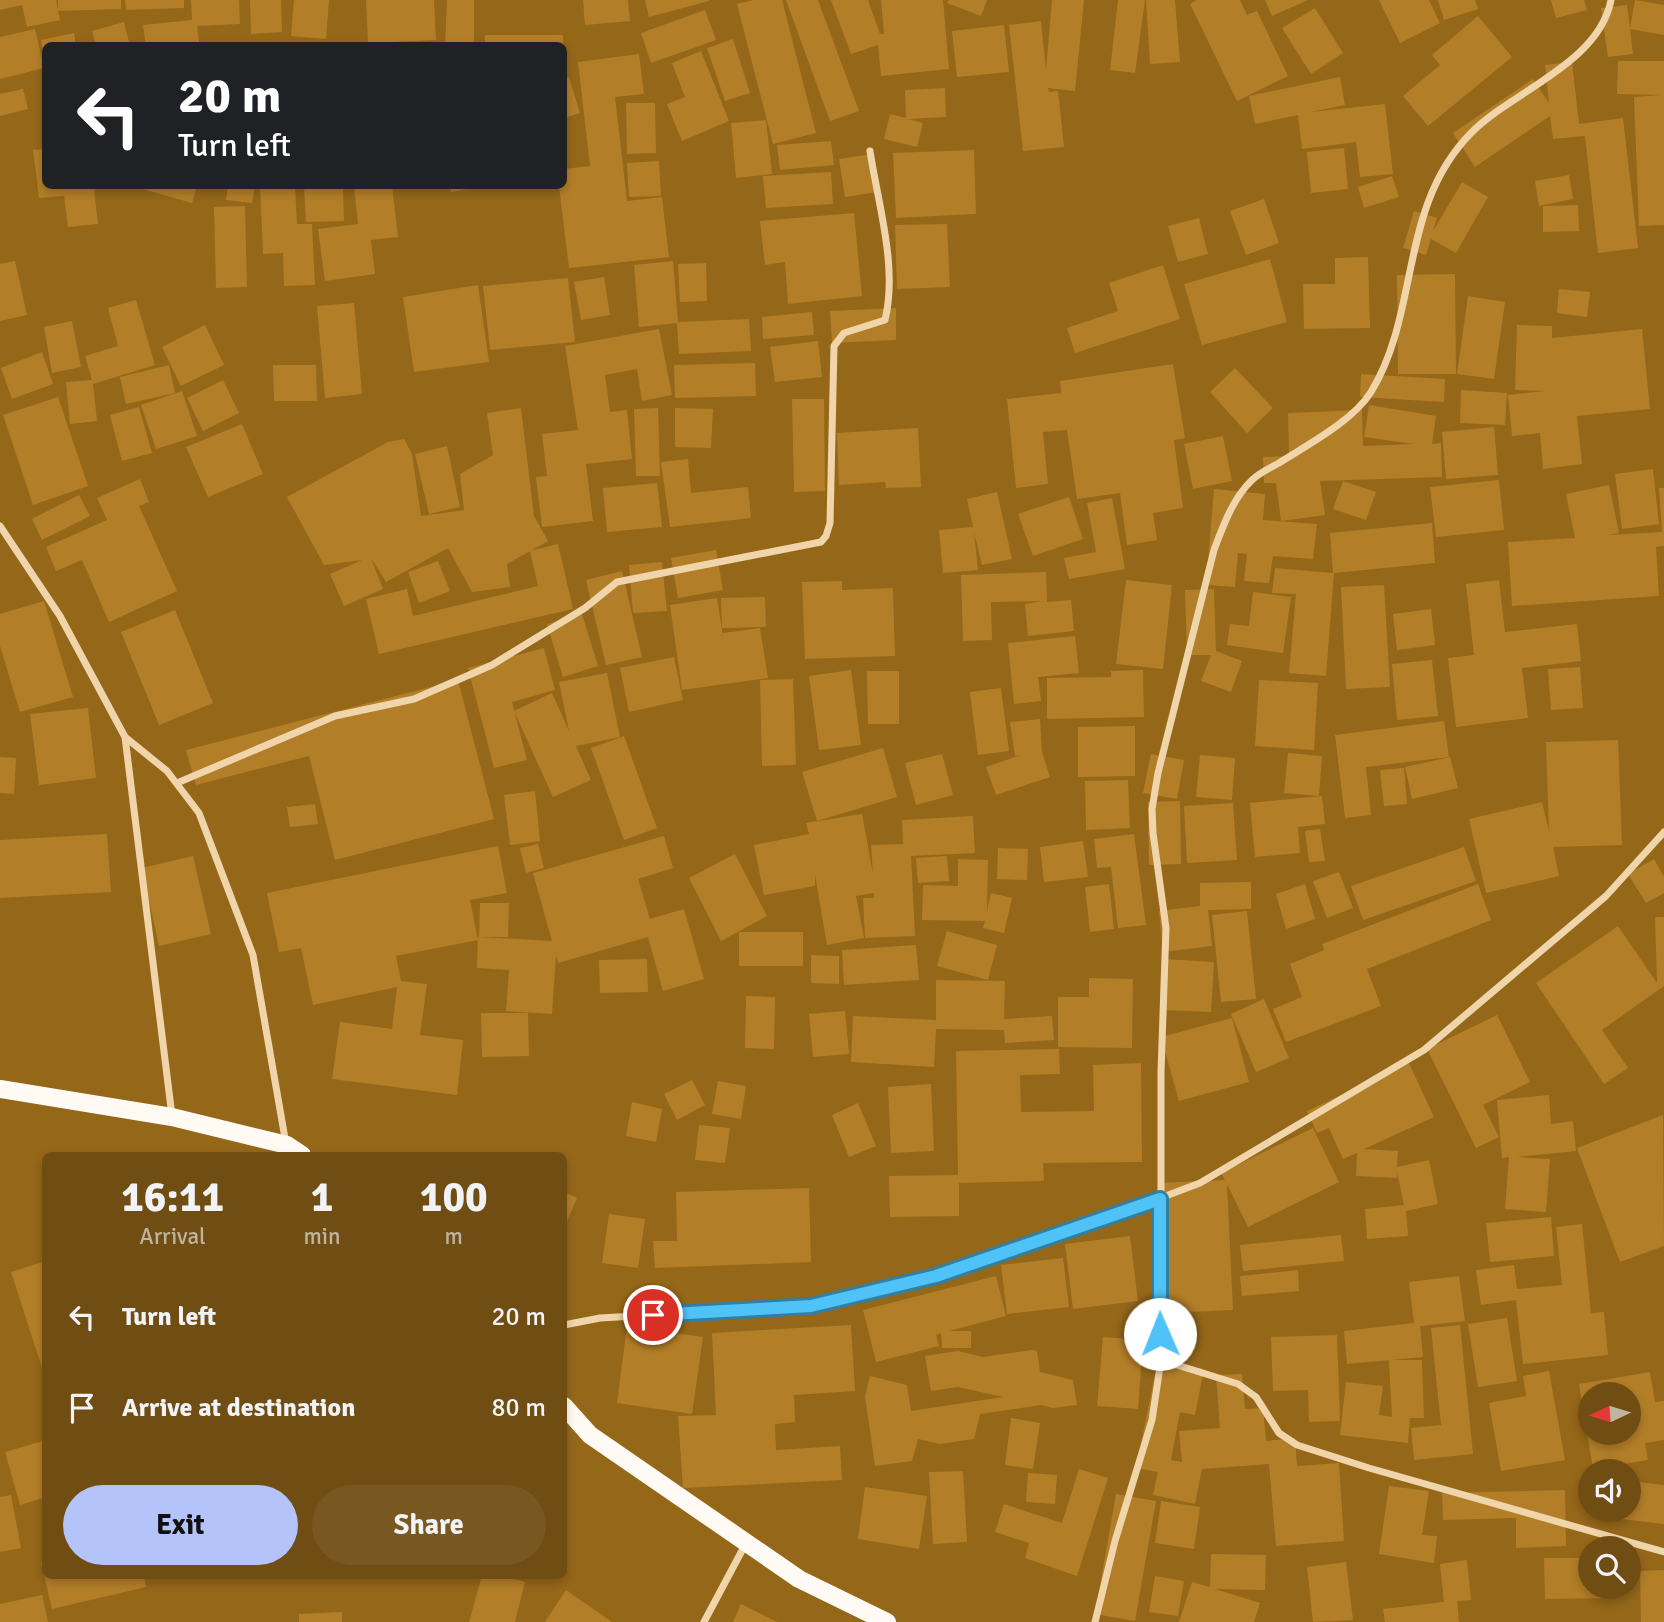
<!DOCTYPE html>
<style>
:root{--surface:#704d13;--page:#785721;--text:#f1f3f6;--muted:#c0b4a0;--accent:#b4c4fa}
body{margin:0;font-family:Signika,sans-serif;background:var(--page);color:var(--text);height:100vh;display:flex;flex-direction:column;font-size:26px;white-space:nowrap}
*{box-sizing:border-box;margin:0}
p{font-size:23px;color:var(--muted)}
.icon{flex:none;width:38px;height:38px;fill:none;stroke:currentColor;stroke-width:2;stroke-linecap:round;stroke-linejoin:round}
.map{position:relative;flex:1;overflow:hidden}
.drawer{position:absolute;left:42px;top:1152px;width:525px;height:427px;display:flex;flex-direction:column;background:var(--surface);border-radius:10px;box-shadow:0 4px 10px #0003}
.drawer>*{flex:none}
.banner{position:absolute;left:42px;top:42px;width:525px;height:147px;border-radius:10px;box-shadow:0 4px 10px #0003;background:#202124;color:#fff;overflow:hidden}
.needle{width:46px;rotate:266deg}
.buttons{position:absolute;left:1578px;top:1382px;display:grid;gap:14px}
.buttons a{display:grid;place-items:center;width:63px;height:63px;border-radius:50%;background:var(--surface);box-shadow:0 4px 10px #0003;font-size:35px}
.pin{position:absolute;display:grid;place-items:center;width:60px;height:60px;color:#fff;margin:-30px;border:4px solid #fff;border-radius:50%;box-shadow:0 2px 7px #0007}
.me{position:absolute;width:77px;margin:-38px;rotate:359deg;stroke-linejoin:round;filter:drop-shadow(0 0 5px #0008)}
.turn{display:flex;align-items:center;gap:24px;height:147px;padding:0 21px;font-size:32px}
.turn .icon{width:91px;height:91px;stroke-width:2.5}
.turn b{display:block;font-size:49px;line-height:60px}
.eta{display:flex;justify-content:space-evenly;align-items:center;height:119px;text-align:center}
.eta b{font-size:42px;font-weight:800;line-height:49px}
.primary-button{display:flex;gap:14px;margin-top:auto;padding:14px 21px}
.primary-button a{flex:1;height:80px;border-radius:42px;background:var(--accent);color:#111;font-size:28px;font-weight:800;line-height:80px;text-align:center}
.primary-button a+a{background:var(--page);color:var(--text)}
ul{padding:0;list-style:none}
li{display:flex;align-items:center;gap:21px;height:91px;padding:0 21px}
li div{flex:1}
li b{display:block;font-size:26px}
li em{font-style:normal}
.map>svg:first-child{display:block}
</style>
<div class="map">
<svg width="1664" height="1622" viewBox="0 0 1664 1622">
<rect width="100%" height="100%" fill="#956719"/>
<!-- building -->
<path fill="#b37e28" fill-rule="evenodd" d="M0,0h56l2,10v-10h63v9l-63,2 2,9 -33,7 -5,-22 -22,5z
M125,0h59v8l-58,2z
M191,0h48l1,24 -43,2 2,16 -53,4 -3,-21 49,-5z
M250,0h31l1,32 -31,2z
M294,0h35l-3,39 -35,-3z
M366,0h68l2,40 -68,3z
M447,0h27v46h-29z
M583,0h45l2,21 -45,4z
M645,0h64v1l-60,16z
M753,0h29l34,133 -43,11 -36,-140z
M786,0h32l41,111 -29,10z
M831,0h37l12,34h4l-3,-34h62l6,69 -68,7 -3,-31 -27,9z
M949,0h38l-6,16 -34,-13z
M1052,0h32l-9,91 -27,-3 1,4 9,-1 6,56 -41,4 -14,-126 32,-4 5,49z
M1118,0h27l-10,73 -25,-3z
M1146,0h29l5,62 -30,2z
M1197,0h43l7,15 10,-4 31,65 -51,25 -47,-97z
M1265,0h43l-36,16z
M1379,0h50l11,23 -40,20z
M1438,0h37l3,9 -34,11z
M1551,0h33l3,10 -31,8z
M1635,0l29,5v30l-34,-6 3,25 -25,3 -7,-49 26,-3 3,23z
M1315,8l28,45 -32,21 -29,-46z
M705,10l11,30 -65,23 -10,-30z
M1478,16l34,41 -84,69 -25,-30 37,-31 -8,-10z
M124,22l6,24h-34l-4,-15z
M1004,25l5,47 -52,5 -5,-46z
M35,29l9,39 -44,11v-42z
M74,33l2,13h-30l-2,10 -3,-16z
M485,35h78v11h-78z
M733,39l17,54 -25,8 -18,-53z
M701,51l28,70 -47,20 -15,-37 18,-7 -13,-34z
M639,54l5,40 -29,3 12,104 35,-4 7,60 -100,11 -10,-82h5v-17l26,-3 -12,-104z
M1618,61h46v164l-25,1 -5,-129 27,-2 -44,-1z
M1572,62l7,62 44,-6 15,130 -40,5 -13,-117 -32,3 -3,-23 -75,51 -22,-34 80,-54 16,24 -4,-38z
M569,77l11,36 -16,5v-39z
M1340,77l5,28 -34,7 74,-8 8,70 -33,3 -4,-35 -54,7 -4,-34 -43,9 -6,-28z
M945,88l1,29 -38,2 15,4 -6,24 -33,-8 6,-25 16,4 -1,-28z
M23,89l5,20 -28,7v-22z
M626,103h29l1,50 -29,1z
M766,120l6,54 -36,4 -5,-55z
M831,141l3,24 -54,5 -3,-25z
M1344,148l4,41 -37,4 -4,-41z
M46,149v37h66l-18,4 4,34 -30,3 -4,-31 -25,2 -6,-48z
M974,150l2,64 -80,4 -3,-65z
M872,154l6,38 -33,5 -6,-38z
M659,161l2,35 -32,1 -2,-34z
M831,172l2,32 -67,4 -3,-32z
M1569,175l4,24 -34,7 -4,-25z
M1392,176l7,21 -35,11 -6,-21z
M1462,182l26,15 -32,56 -25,-14 -5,16 -23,-7 11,-37 23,7 -4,13z
M132,186h65l-5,17z
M228,186h27l-3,17 -26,-3z
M260,186h35l2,38h15l3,61 -31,1 -1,-33 -20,1z
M304,186h39l1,35 -38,1z
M354,186h38l6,51 -27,3 4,34 -50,7 -7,-52 40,-5z
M450,186h28v1l-27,5z
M1264,199l15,44 -33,12 -16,-44z
M1578,205l1,26 -36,1v-26z
M245,206l2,81 -31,1 -2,-81z
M854,213l8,83 -74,8 -3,-42 -20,3 -5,-44z
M1199,218l9,36 -30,8 -10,-36z
M947,224l3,63 -53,2 -2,-64z
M1368,257l2,71 -66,1 -1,-45h32v-26z
M1270,259l17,63 -85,23 -18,-61z
M15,261l12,54 -27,6v-57z
M673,261l5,61 71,-3 2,32 -72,3 -2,-31 -38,4 -5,-62z
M706,263l1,38 -27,1 -2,-38z
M1163,265l17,54 -105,34 -8,-25 51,-17 -9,-28z
M1455,274l1,100h-58l-1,-99z
M604,277l6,38 -29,5 -7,-38z
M568,278l7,64 -85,8 -7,-64z
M478,285l11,77 -75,10 -11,-75z
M1559,289l31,3 -3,25 -30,-4z
M1468,296l37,6 -11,77 -37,-5z
M136,300l19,65 -62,19 4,37 -27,3 -4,-42 26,-2 -7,-24 33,-10 -10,-38z
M354,303l8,91 -37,4 -8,-92z
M896,308v32l-64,3 -2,-32z
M812,312l2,23 -51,4 -1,-22z
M72,321l9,46 -29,6 -8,-46z
M205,325l19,40 -43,21 -19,-39z
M1517,325l35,1v12l90,-9 8,80 -73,7 5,48 -39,5 -3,-36 -28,3 -4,-41 37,-4 -30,-1z
M659,329l13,66 -30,6 -5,-32 -32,6 5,37 17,-2 5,49 -46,5 7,57 -51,6 -6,-50 11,-1 -5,-42 36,-4 -13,-84z
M818,341l4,36 -47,5 -5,-35z
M42,352l11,32 -41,15 -11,-31z
M755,363l1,33 -81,2 -1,-33z
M1173,364l12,74 -11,2 9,68 -30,5 4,27 -30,5 -7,-52 -43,6 -10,-69 -24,2 5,52 -32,4 -9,-89 54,-6 -1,-12z
M169,365l6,28 -49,11 -6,-27z
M273,365h43l1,36h-43z
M1235,368l38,40 -26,25 -37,-41z
M1361,374l84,5 -1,23 -84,-5z
M223,380l16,33 -36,18 -16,-33z
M1461,390l46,3 -2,32 -45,-2z
M182,391l15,45 -41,13 -15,-44z
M58,397l30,89 -55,19 -30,-90z
M792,399h32l1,92 -31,1z
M1369,405l67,11 -4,28 9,-1 1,34 -122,4 5,34 -44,6 -5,-38h-12l-1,-26 26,-1 -1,-43 74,-3 1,36 51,-2 -50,-7z
M139,407l13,46 -30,8 -12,-46z
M521,408l13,108 14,25 -41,23 3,23 -38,5 -24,-44 -62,34 -15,-24 12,31 -39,17 -14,-32 32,-14 -38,5 -37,-68 101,-55 16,-3 8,15 9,62 43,-6 -4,-36 33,-19 -6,-42z
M658,408l2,68h-24l-2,-67z
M675,408l38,1 -2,39 -36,-1z
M242,424l21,50 -55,23 -22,-50z
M1494,427l4,48 -52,4 -4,-47z
M918,428l3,59 -35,1 -1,-6 -46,3 -2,-52z
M1223,436l9,45 -39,8 -9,-45z
M447,446l13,61 -31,7 -14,-60z
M688,459l3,34 57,-6 3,31 -81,9 -9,-65z
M1653,469l6,55 -37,5 -7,-55z
M140,479l9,23 -10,4 38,85 -68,31 -27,-62 -26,11 -10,-24 61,-27 -10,-22z
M1499,480l5,50 -68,7 -6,-50z
M1343,481l33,11 -10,28 -33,-11z
M657,483l5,44 -55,5 -4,-44z
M1609,485l10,48 -10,2 53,-3 -3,-44h5v58l-8,1 3,49 -147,10 -4,-64 67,-4 -9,-44z
M1214,489l51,5 -2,26 54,4 -4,35 -40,-3 -4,27 -25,-2 3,-27 -9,-1 -3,34 -29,-2z
M997,492l15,67 -30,6 -8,-33 4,38 -35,3 -4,-43 34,-3 -6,-28z
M79,495l11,21 -48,24 -10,-21z
M1069,497l14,42 -50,17 -15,-42z
M1112,498l13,71 -56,10 -5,-21 32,-6 -9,-49z
M1432,523l3,40 -101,10 -8,103 -37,-3 7,-79 -24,-1 3,-25 58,5 -3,-40z
M558,544l15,65 -194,45 -13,-55 41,-10 6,27 125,-30 -8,-35z
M716,550l7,40 -45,8 -7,-40z
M438,561l12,30 -31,12 -11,-31z
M662,562l5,49 -34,2 -4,-48z
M622,571l20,86 -36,8 -20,-85z
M1046,572l1,30 24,-2 3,31 -46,5 -3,-32 19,-3 -53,1 1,38 -29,1 -2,-66z
M1126,580l46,5 -9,84 -47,-5z
M1499,580l6,52 72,-8 4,37 -59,7 6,50 -72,9 -8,-69 26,-3 -8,-71z
M842,581v9l51,-2 2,68 -90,3 -3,-77z
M1384,585l6,102 -44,2 -5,-102z
M1214,589l2,62 26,10 -11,31 -30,-11 10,-26h-24l-2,-65z
M1253,592l38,5 -8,56 -56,-8 3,-21 19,2z
M765,597l1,30 -44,1 -1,-30z
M717,598l6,38v-3l37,-5 8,50 -86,12 -12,-85z
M44,601l29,96 -53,15 -20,-66v-32z
M1431,609l4,36 -38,5 -4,-36z
M175,610l38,93 -54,22 -38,-93z
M582,614l16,52 -35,11 -16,-53z
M1075,636l4,37 -41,4 3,24 -27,3 -6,-61z
M544,648l11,42 -43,12 15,58 -33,8 -26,-100z
M674,657l9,43 -54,12 -9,-44z
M1432,660l6,56 -41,4 -5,-56z
M1580,667l3,41 -32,2 -3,-41z
M851,670l10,75 -42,5 -10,-74z
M1143,670l1,47 -97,2v-41l64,-1v-6z
M867,671h32v53h-31z
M607,673l13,64 -44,9 15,34 -38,17 -39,-86 38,-18 17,38 -10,-49z
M793,679l3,86 -34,1 -2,-86z
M458,680l36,139 -159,41 -26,-104 -113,29 -10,-35z
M1259,680l59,3 -4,67 -59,-4z
M1001,688l8,63 -31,4 -8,-63z
M88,708l8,70 -57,7 -9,-71z
M1040,719l2,33 8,25 -54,18 -10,-28 35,-12 -6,1 -5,-34z
M1444,721l5,36 -83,10 5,48 -26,3 -10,-83z
M1135,726v50l-57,1v-50z
M624,736l33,92 -33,12 -33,-92z
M1618,740l4,105 -69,2 6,29 -73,17 -17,-74 73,-17 7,29 -3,-89z
M883,748l14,49 -80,24 -15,-49z
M1288,753l34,3 -3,40 -35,-3z
M942,754l11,41 -37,10 -11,-42z
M1151,754l33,6 -7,39 -34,-6z
M1200,755l35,3 -3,42 -36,-3z
M0,757l16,1 -2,36 -14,-1z
M1450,757l8,31 -46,11 -7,-32z
M1404,768l3,36 -23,2 -4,-36z
M1128,780l2,48 -44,2 -1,-49z
M535,791l5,50 -30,4 -6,-50z
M1322,796l3,28 -27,3 2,26 -45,4 -5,-54z
M1180,801l1,63 -32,1 -1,-63z
M1233,803l4,57 -50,3 -3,-57z
M315,804l3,20 -28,3 -3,-20z
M862,814l11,60 -2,-29 32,-1 -1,-24 71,-4 2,37 -64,3 4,80 -50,2 -2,-40h11v-5l-18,3 8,42 -37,7 -12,-70v11l-51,9 -10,-50 55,-11 -3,-11z
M1320,829l5,32 -16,1 -4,-31z
M107,834l4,58 -111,6v-58z
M1134,834l12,91 -28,3 -7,-61 -14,1 -3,-29z
M664,836l9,32 -35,11 12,40 34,-10 20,70 -41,12 -15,-54 -90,26 -2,-8 -4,59 -46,-3 3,-41 -32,-2 1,-31 74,4 -19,-68z
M1083,841l5,36 -44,5 -4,-35z
M538,844l6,24 -18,5 -6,-25z
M498,846l9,47 -37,7 8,40 -82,16 5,25 26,3 -7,51 43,5 -6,55 -125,-16 8,-57 52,7 5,-42 -84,18 -12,-57 -22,4 -12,-59z
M1464,847l12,34 -113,39 -12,-34z
M998,848l30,1 -1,31 -30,-1z
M735,854l32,62 -46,25 -32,-63z
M193,856l18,78 -52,12 -17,-78z
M947,856l2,25 -31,2 -2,-25z
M958,859l30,1 -1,51 4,-18 21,5 -8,35 -21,-5 2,-7 -63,-1 1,-35 35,1z
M1654,859l10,18v16l-18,10 -18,-29z
M1339,872l14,36 -26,10 -14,-37z
M1251,882v27l-43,1 4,36 -49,6 -4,-41 41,-5v-23z
M1109,884l5,45 -24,3 -5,-45z
M1305,884l10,35 -29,10 -10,-35z
M1478,884l13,36 -124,49 14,37 -95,36 -13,-33 29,-12 -12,-33 34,-14 -2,-6z
M480,903h29l-1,34h-29z
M1247,911l9,88 -35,3 -9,-87z
M1655,917h9v69l-62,44 26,38 -24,16 -68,-101 82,-57 39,57z
M947,931l50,14 -9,35 -51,-14z
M739,932h64v34h-64z
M916,945l3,35 -75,5 -2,-35z
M811,955l28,1v28l-28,-1z
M647,959l1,33 -48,1 -1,-33z
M1164,959l50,3 -3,50 -49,-2z
M1089,978l44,1 -1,69 -74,-1v-50h31z
M936,980l69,1 -1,38 48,-3 2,24 -49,3 -1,-13 -68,-1 -2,38 -83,-5 2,-46 83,4z
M746,996l29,1 -1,52 -29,-1z
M1264,999l25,59 -33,14 -25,-58z
M845,1011l4,43 -36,3 -4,-43z
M481,1013h47l1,43 -47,1z
M1497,1015l33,67 -47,23 16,32 -23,11 -49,-99z
M1232,1018l17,64 -70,19 -18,-64z
M1059,1049l1,25 -40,1 1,37 73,-1 -1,-46 48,-2 1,99 -99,1 1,18 -85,2v33l-69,1 -1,-41 69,-1 -2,-124z
M1409,1063l25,54 -70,32 34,2 -1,16 32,-7 9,44 -32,7 2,25 -41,3 -2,-30 39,-4 -7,-33v6l-41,-2 1,-23 -14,6 -14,-31 -12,5 -10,-22z
M692,1080l13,25 -28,15 -13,-26z
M718,1081l28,5 -5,33 -29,-5z
M931,1084l3,67 -43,2 -3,-66z
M1549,1095l2,29 22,-3 3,30 -59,6 33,2 -4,53 -41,-3 4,-52 -7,1 -5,-58z
M632,1102l30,7 -6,33 -30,-6z
M858,1103l18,43 -27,11 -17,-42z
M1663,1115l1,131 -44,16 -43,-114z
M699,1125l31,3 -5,35 -30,-3z
M1313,1128l26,54 -91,45 -21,-43 6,126 -69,3 -6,-130 67,-3 -4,-7z
M809,1188l2,74 -156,6 -2,-27h24l-1,-49z
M564,1192l13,6 -13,30z
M609,1214l36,5 -7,49 -36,-5z
M1551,1217l3,39 -64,6 -4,-39z
M1582,1224l9,89 13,-1 4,43 -85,9 -7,-64 -35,5 -5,-35 38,-5 3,24 45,-4 -6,-58z
M1341,1235l3,26 -101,10 -3,-26z
M1130,1236l8,65 -65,8 -8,-65z
M1063,1258l6,49 -62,7 -6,-49z
M46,1261v116h-1l-34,-105z
M1298,1270l1,21 -57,5 -2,-20z
M996,1276l10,40 -57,15h22v17h-29l-1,-15 -5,2 3,11 -63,16 -13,-52z
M1459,1276l6,45 -45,5 3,31 -76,7 -3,-33 70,-8 -5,-41z
M1507,1318l10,63 -39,6 -10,-63z
M851,1325l4,66 -61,4 1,27 -20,2 1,26 64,-4 2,34 -159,8 -5,-72 38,-1 -4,-82z
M1460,1325l13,129 -59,6 -3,-32 30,-3 -10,-97z
M627,1326l76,11 -11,77 -75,-11z
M1337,1335l3,86 -31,1 -1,-32 -35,1 -2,-54z
M1103,1337l40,3 -5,69 -41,-3z
M1032,1350l5,1 3,21 33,8 4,25 -24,3 -12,-3 -61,9 -6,25 -34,5 -22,-5 -6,22 -37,5 -10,-70 5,-20 37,9 4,26 92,-14 -45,-10 -27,4 -6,-35 33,-5 25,6z
M1158,1360l46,9 -9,46 -15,-3 -9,48 11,2 -3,-31 41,-3 -4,-53 26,-1 3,35 18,-1 3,33 29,-3 2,28 42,-3 5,78 -68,5 -7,-82 -67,5 -7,35 -42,-9 5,-23 -22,-4z
M1389,1360h33l2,58h-14l-2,25 -68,-8 6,-53 37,4 -4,29 13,2z
M1549,1371l16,89 -64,11 -12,-68 37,-7 -3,-20z
M1650,1372l5,30 9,-1v39l-19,3 3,17 -55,9 -14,-85zM1591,1395h38v38h-38z
M1011,1418l29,5 -7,46 -28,-4z
M46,1440v57l-26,8 -15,-53z
M1079,1469l29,9 -31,98 -52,-18 4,-15 -34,-11 9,-28 58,19z
M963,1471l4,71 -34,2 -4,-72z
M1028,1473l29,2 -2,29 -29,-2z
M1629,1481l35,4v39l-43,-5 1,-9h7z
M1389,1486l40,5 -7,44 15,1 -3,27 -55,-9z
M865,1487l62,9 -8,53 -61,-10z
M1565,1490l1,56 -50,2v-30l-73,2 -1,-27z
M1116,1494l40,7 -21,120 -40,-7z
M11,1495l10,53 -21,4v-55z
M1161,1501l39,6 -6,42 -39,-6z
M1211,1554l55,1 -1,35 -50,-1 45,14 -6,19h-75l13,-40 18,5z
M1544,1558h47v29h26v11l-72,1z
M1467,1560l4,40 -14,1 2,21h-74l-2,-13 61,-7 -4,-38z
M46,1561v14h98l2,12 -94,22 -11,-47z
M1346,1562l7,58 -40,2 -6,-55z
M1664,1570v52h-23l-1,-51z
M482,1575h18l25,7 -10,40h-46z
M1155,1576l29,5 -6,35 -29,-4z
M566,1590l46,32h-67z
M42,1595l6,27h-48v-18z
M741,1604l36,18h-44z
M342,1612v10h-43v-8z"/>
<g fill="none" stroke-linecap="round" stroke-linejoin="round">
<!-- street -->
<path stroke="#f0d5ab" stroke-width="7" d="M0,526l60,90 65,121 47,379
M125,737l42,34 32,42 54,142 33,189
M177,783l158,-67 79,-17 78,-34 93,-57 32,-26 204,-40 5,-6 4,-13 4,-177 10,-13 41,-13c13,-53 -7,-116 -15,-169
M564,1325l36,-7 211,-12 125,-30 148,-49 116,-44 224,-133 182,-154 58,-64
M1161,1360l77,24 18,13 23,36 18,12 72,23 295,84
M704,1622l42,-79
M1095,1622l20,-81 37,-121 9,-60v-288l5,-144 -13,-95 -1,-24 6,-36 56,-223c9,-24 19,-52 38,-70 7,-7 18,-12 27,-17 28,-18 74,-42 92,-71 50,-82 27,-186 101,-260 41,-41 127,-69 139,-132"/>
<!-- primary -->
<path stroke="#fffbf4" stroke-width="18" d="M0,1089l172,28 115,28 15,10
M564,1406l26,29 209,144 88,43"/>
</g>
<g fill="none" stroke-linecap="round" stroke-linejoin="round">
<defs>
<path id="route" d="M653,1315l158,-9 125,-30 224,-77v135"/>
</defs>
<!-- route casing -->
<use href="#route" stroke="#337fa1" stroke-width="18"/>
<!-- route -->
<use href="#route" stroke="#4fc3f7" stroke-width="12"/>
</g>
</svg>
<div class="buttons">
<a><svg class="needle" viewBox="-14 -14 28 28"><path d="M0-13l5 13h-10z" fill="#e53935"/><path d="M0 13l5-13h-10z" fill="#c0b4a0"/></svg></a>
<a><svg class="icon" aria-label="sound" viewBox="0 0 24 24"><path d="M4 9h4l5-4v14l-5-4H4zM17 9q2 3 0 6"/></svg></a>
<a><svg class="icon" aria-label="search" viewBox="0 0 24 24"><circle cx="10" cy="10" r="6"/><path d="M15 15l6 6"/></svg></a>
</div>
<div class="pin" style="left:653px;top:1315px;background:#d93025"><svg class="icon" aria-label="arrive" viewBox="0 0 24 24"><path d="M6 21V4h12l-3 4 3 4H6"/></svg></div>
<svg class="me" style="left:1160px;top:1334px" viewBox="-20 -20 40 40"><circle r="19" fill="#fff"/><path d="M0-13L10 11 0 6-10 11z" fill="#4fc3f7"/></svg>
<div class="banner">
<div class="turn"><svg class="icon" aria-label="left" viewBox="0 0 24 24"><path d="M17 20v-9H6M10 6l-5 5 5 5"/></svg><div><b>20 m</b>Turn left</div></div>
</div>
<section class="drawer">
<div class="eta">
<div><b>16:11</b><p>Arrival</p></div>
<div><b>1</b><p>min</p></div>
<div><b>100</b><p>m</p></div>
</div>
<ul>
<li><svg class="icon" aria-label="left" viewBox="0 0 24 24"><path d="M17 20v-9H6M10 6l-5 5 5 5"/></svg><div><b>Turn left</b></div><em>20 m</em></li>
<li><svg class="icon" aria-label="arrive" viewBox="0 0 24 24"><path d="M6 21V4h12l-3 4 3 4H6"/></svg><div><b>Arrive at destination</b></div><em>80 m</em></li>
</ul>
<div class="primary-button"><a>Exit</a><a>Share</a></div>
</section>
</div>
